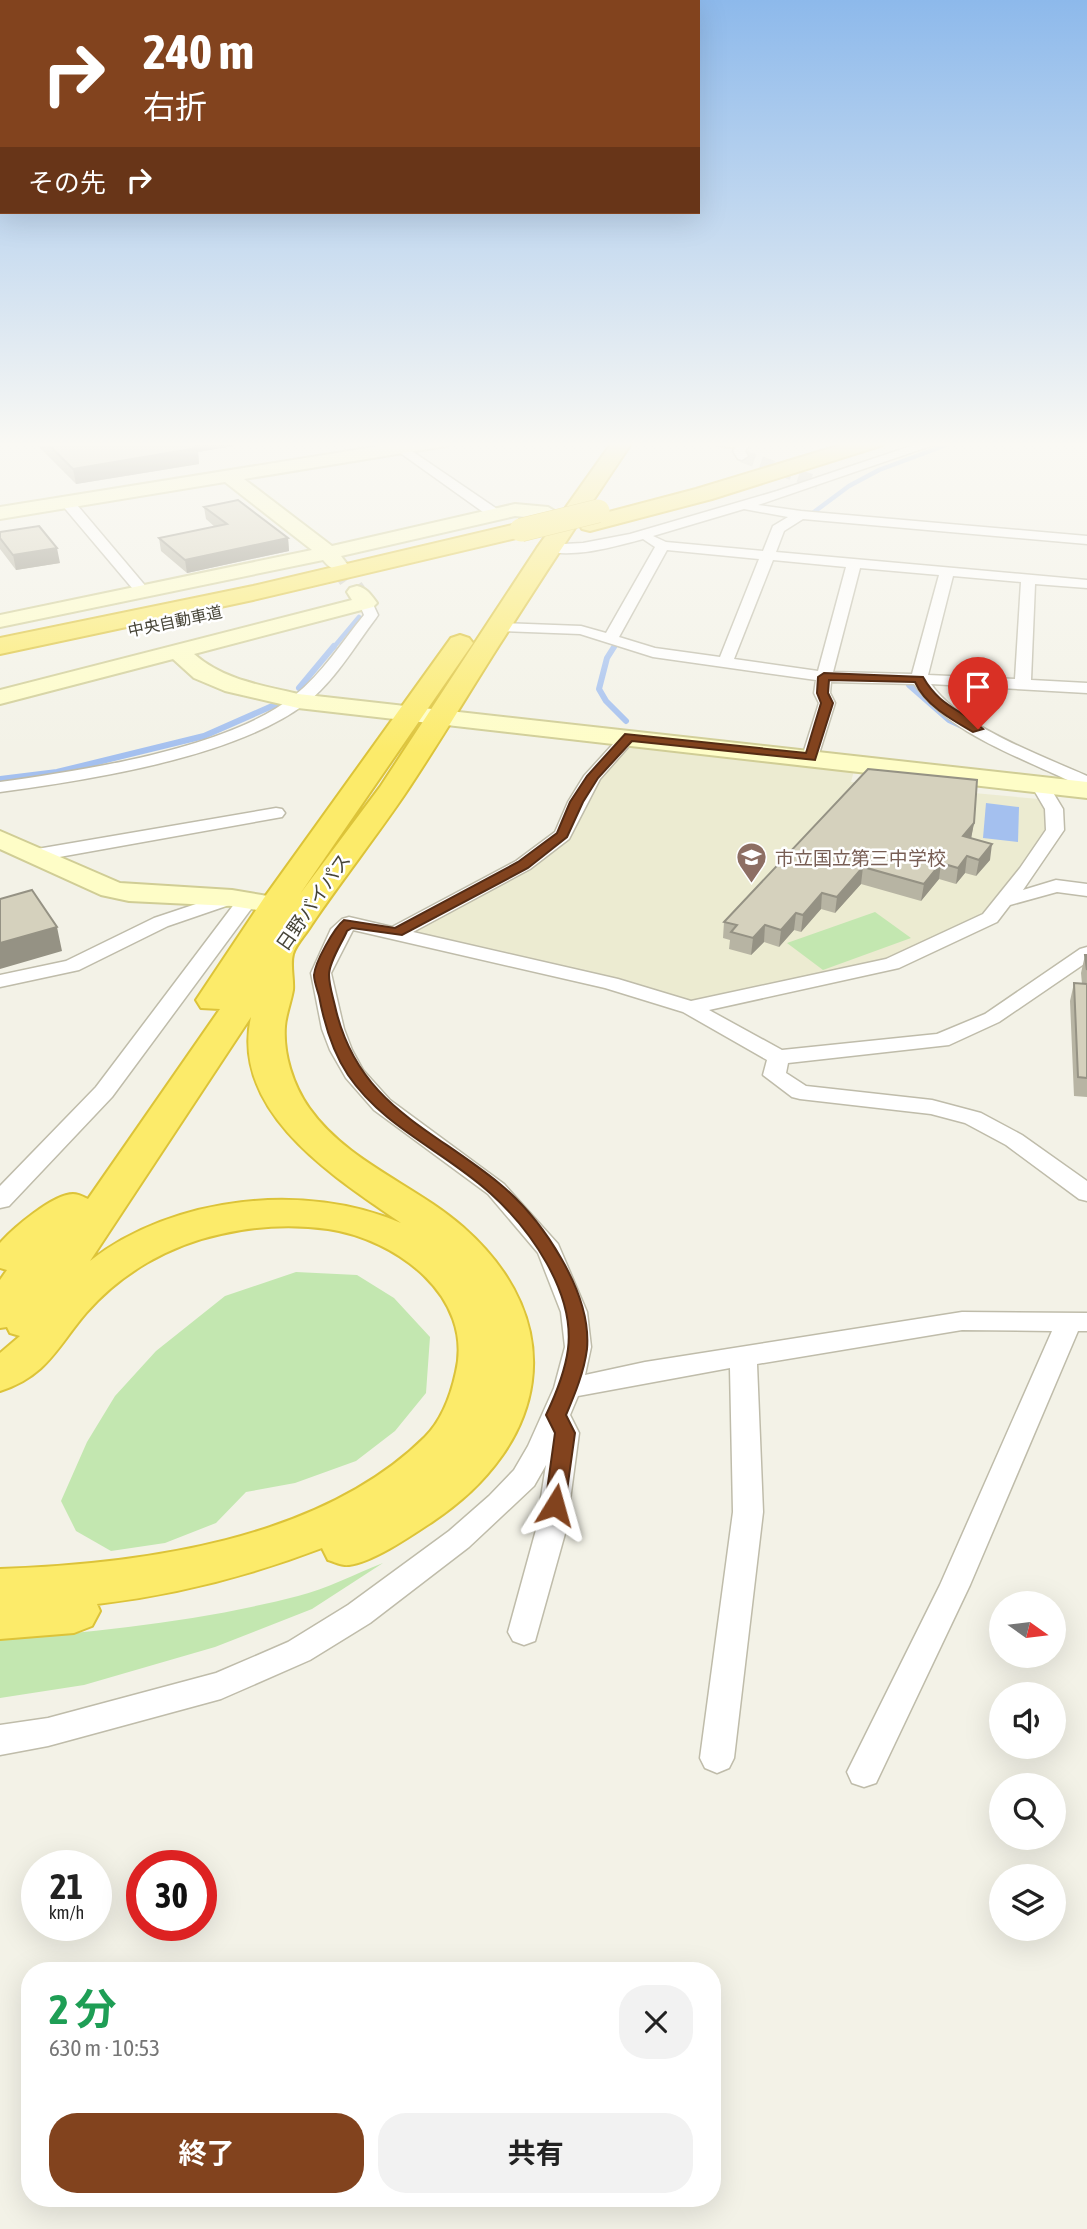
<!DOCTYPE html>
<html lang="ja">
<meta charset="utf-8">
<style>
:root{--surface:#fff;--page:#f2f2f2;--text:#222;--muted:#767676;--accent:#82431e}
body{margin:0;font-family:"Asap Condensed","Noto Sans JP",sans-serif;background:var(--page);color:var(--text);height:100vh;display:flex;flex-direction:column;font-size:26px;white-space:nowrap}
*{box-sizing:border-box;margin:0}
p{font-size:23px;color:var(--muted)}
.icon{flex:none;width:38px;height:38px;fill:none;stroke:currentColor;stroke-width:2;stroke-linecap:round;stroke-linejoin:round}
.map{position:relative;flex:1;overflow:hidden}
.side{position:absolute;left:21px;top:1962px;width:700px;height:245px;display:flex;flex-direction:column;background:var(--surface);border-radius:28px;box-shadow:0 7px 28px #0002}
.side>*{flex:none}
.guide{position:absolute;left:0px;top:0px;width:700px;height:214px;box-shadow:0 7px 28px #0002;background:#82431e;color:#fff;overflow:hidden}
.needle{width:46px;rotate:104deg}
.fabs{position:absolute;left:989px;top:1591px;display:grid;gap:14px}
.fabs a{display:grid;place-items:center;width:77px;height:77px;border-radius:50%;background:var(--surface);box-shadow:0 7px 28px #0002;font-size:35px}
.speed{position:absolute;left:21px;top:1850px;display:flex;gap:14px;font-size:35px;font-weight:700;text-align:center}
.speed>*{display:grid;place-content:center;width:91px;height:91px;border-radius:50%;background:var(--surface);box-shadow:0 7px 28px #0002;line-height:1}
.speed small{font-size:18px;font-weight:400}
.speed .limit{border:10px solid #d22;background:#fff;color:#111}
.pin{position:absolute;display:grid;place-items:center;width:60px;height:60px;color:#fff;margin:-72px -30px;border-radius:50% 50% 50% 0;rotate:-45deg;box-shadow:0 0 7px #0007}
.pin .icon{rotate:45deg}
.me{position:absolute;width:77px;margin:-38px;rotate:8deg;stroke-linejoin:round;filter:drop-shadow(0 0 5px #0008)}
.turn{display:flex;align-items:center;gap:24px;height:147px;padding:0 28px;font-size:32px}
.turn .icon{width:91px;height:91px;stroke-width:2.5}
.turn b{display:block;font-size:49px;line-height:60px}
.then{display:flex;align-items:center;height:66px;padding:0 28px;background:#0003;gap:14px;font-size:26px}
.round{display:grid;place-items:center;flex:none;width:74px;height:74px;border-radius:28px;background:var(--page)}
.head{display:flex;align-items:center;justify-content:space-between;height:119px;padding:0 28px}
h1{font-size:42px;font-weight:700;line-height:52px;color:#1e9e55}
.action{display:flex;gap:14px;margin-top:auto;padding:14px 28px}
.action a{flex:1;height:80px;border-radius:28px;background:var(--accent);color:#fff;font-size:28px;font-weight:700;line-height:80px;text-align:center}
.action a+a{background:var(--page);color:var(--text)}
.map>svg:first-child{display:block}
</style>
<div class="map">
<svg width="1087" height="2229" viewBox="0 0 1087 2229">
<rect width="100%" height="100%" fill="#f3f2e7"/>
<!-- education -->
<path fill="#ecebd1" d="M629,737l227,26 -5,19 199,18 5,30 -65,88 -98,46 -202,44 -293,-76 166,-97 14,-33z"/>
<!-- green -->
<path fill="#c3e7b0" d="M875,912l36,26 -88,32 -36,-27z
M296,1272l61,3 37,23 36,39 -4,56 -31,38 -39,30 -61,22 -49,9 -30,31 -51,20 -54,8 -35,-20 -15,-30 26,-59 28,-46 41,-45 69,-55z
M383,1563l-71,46 -97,38 -131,38 -84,13v-59c99,-7 201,-18 298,-43 28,-7 57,-22 85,-33z"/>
<!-- water -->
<path fill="#a4c0ef" d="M986,803l33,4 -1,35 -35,-4z"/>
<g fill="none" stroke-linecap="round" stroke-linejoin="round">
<!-- stream-far1 -->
<path stroke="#a4c0ef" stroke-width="4.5" d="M814,512l35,-26 30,-16 78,-29
M333,648l26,-31"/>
<!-- stream -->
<path stroke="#a4c0ef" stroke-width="6" d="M614,647l-7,11 -8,31 7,12 20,20
M909,685l40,35 13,6
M299,688l35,-42
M0,779l57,-7 147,-36 75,-33"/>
<!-- street-tunnel -->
<path stroke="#d0cfc4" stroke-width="13" stroke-dasharray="13 7" stroke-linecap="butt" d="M742,456l76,27"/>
<!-- secondary-tunnel -->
<path stroke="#d0cfc4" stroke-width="19" stroke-dasharray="19 10" stroke-linecap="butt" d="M337,564l20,28"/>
<defs>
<path id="street" d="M740,441h12l-7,10 3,5 -6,4 -4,-1 -5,-8z
M926,441h19l-187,64 43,6 286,25v8l-284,-25 -19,12 -8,21 311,28v8l-52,-4 -4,96 56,3v10l-156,-9c31,44 108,70 156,92v11c-16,-4 -31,-13 -46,-19 -46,-21 -97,-42 -127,-84l-83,-2 -1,11 5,10 -17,54 -8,5 -8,-5 17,-54 -5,-10 2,-13 -163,-23 -73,-23 -81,-3 -7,-4 7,-4 82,3 25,7 49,-86 -12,-8c-30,8 -67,19 -99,12v-6l39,-2 47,-9 147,-43zM744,509l44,8 -15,9 -10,25 -97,-9 -13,-6zM667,550l92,9 -39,98 -65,-9 -36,-11zM773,560l73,7 -28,104 -84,-12zM860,568l79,7 -27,99 -79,-2zM953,576l68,6 -6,97 -87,-4z
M403,445l97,66v6h-10l-91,-65 -2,-3z
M67,498l5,1 76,90v6h-10l-76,-90v-6z
M366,599l5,1 7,15 -2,3c-22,29 -42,64 -71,86 -72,54 -217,76 -305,88v-10c85,-12 227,-33 294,-86 28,-22 48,-54 70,-81l-5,-12z
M629,732l8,5 -37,42 -31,60 -39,30 -117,63 205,47 73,22 195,-42 97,-45 37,-46 26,-38 -1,-21 -14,-24 9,-5 6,1 17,28 1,21 -41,60 33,-10 31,4v12l-30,-4 -47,13 -13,17 -98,46 -190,42 73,40 155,-16 48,-20 95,-65 7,-2v15l-88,60 -50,23 -161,18 -2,10 20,13 126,14 49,13 41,22 65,46v20l-8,-2 -73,-54 -41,-22 -34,-9 -131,-15 -8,-2 -29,-22 4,-15 -84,-48 -78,-24 -252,-58 -22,43 13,56 8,21 11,20 27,30 114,84 54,60 29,68 4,35 -6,28 60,-13 317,-50 125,1v18h-9l-108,254 -94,198 -12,4 -12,-4 -5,-11 93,-187 112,-254 -90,-1 -205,34 6,148 -29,246 -5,10 -12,5 -12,-5 -5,-10 33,-246 -3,-144 -152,28 -8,19 9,18 -13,97 -31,111 -11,4 -11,-4 -5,-9 28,-102 10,-65 -12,21 -65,61 -99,76 -60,37 -89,39 -173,47 -48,9v-30l48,-7 168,-45 72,-31 60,-37 101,-74 40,-35 25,-26 14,-24 26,-58 11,-41 -4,-35 -23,-59 -50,-59 -114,-84 -28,-32 -16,-28 -8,-21 -11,-56 20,-44 11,-10 7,-2 43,10 124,-66 39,-29 13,-30 16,-26 39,-43z
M276,808l6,1 3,4 -3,4 -245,44 -9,-6 9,-6z
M232,892l9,5h13l3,4 -145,196 -103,109 -9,2v-22l96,-99 139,-184 -67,23 -89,44 -79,17v-12l66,-14 88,-43z"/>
<path id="secondary" d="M411,441h43l-8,5 -202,33 88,67 183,-42 33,3 10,6 -10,6 -33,-3 -174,40 6,8 -3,4c-11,3 -14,0 -21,-8l-323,67v-12l312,-65 -87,-68 -225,37v-12z
M711,441h45c-9,8 -36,8 -45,0z
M357,586c10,2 14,9 20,17l-4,4 -179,47c30,26 66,31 104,40l789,88v16l-789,-90 -73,-17 -31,-13 -21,-19 -173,45v-14l352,-90 -5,-8 3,-4z
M0,831l120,52 112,7 54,9 4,6 -4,6 -10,2 -44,-7 -103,-5 -28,-6 -101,-46z"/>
<path id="highway" d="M613,441h20c-46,68 -91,137 -135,206 -31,49 -61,99 -93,147 -30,44 -63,86 -93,130 -5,9 -17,21 -19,30 -3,11 1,25 0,36 -2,12 -7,24 -8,36 -2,28 8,59 24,82 39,55 105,76 154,119 109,96 85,218 -31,295 -21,14 -59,40 -83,43 -7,1 -14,-3 -21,-5l-6,-12c-73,28 -148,47 -225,56l3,7 -8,15 -18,7 -74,6v-70c140,-5 320,-28 425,-132 17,-17 26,-42 31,-65 18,-76 -60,-133 -128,-143 -36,-5 -72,-3 -107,5 -52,11 -100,39 -135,79 -29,34 -39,63 -86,78v-38l20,-17 -10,-3 -3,-6 -7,1v-48l7,-10 -7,-2v-25c12,-14 53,-49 73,-49 5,0 11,3 15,5l132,-190 -19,-1 -5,-8 68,-102 187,-260 9,-3 9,3 4,5 -173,251 80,-107 157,-239zM251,1017c-21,96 85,161 150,206 -95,-41 -228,-27 -311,38z
M854,441h32l-3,4 -171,54 -122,32 -8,-2 -3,-5 3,-5 114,-30z
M521,523l8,2 3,5 -3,5 -276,65 -253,54v-16l253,-52z"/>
</defs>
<!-- street casing -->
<use href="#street" stroke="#bfbcaa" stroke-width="3"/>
<!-- secondary casing -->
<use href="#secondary" stroke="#d0cd95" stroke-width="4"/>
<!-- highway casing -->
<use href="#highway" stroke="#dcc339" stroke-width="4"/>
<!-- street -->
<use href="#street" fill="#fff" fill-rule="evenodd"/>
<!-- secondary -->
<use href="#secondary" fill="#fefdc7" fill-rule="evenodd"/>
<!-- highway -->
<use href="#highway" fill="#fceb6a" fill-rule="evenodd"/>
<defs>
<path id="highway-bridge" d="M521,530l77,-19"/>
</defs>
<!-- highway-bridge casing -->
<use href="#highway-bridge" stroke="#dcc339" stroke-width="24" stroke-linecap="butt"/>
<!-- highway-bridge -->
<use href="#highway-bridge" stroke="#fceb6a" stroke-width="23"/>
</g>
<!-- wall -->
<path fill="#b7b4a3" d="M33,441h229l-64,11 1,12 -123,20z
M204,507l84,31 1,13 -102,22 -26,-22 -2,-13 56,-11 -9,-8z
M0,532l60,31 -44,7 -16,-21z
M974,823l-3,15 19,22 -14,16 -11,-3 -9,11 -17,-5 -18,22 -60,-17 -26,29 -14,-4 -20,23 -7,-2 -15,17 -15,-5 -13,13 -22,-6 1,-9 -7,-2 1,-16z
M1085,955h2v142l-13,-1 -4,-95 4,-18 8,1 -1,-11z"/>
<!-- shaded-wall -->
<path fill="#959284" d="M188,441h74l-64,11 1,12 -123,20 -3,-15z
M288,538l1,13 -102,22 -2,-13z
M57,548l3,15 -44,7 -3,-15z
M974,823l-3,16 -8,-3z
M992,844l-2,16 -14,16 3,-16z
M967,856l-2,17 -9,11 2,-16z
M941,863l-2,16 -18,22 3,-17z
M863,867l-2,17 -26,29 2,-16z
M822,893l-1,16 -20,23 2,-17z
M796,913l-2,17 -15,17 2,-17z
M765,925l-1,17 -13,13 2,-17z
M57,927l5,24 -62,18v-26z"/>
<!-- building -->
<path fill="#d5d1bd" stroke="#959284" stroke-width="2" d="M45,441h146l6,7 -124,21z
M238,500l50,38 -103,22 -26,-22 68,-14 -23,-17z
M39,526l18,22 -44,7 -13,-17v-6z
M868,769l109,11 -3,43 -11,13 29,8 -13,16 -12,-4 -9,12 -17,-5 -17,21 -61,-17 -26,30 -15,-4 -19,22 -7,-2 -15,17 -16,-5 -12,13 -22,-6 6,-7 -13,-3z
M32,890l25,37 -57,16v-44z
M1085,955h2v15z
M1074,983l13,1v94l-9,-1z"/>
<!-- sky -->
<linearGradient id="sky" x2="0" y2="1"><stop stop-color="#8db9eb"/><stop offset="0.59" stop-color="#faf9f4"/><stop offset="1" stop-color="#faf9f4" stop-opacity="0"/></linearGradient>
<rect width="1087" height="753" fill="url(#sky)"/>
<!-- route -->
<path fill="#82431e" stroke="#542c14" stroke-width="2" d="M824,673l99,4c17,30 38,32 60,52l-10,3c-21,-12 -48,-27 -58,-50l-86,-2 -1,13 5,10 -18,57 -183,-19 -34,37 -15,24 -16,35 -39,31 -126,67 -50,-7 -5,3c-5,12 -18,31 -18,44 0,10 4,22 6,31 22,99 96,121 165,178 42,35 92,108 87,165 -3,23 -12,45 -21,66l9,18 -10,72 -3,6 -7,2 -7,-2 -3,-6 10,-72 -9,-18c10,-21 19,-43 22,-66 7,-57 -38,-120 -78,-156 -46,-42 -106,-65 -142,-118 -16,-24 -24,-52 -29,-79 -2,-7 -5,-15 -5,-21 1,-13 20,-47 30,-55l51,8 123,-66 39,-29 13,-31 17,-26 38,-42 181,19 15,-50 -4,-10 1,-16z"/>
<!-- icons -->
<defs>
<symbol id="school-pin" viewBox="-11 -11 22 30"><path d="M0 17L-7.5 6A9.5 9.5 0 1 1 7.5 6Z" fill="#8d6e63" stroke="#fff"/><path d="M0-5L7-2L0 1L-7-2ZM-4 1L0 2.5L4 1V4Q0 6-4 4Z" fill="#fff"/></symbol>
</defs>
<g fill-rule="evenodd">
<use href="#school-pin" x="734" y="840" width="35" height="47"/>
</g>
<g text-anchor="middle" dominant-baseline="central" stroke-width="5" stroke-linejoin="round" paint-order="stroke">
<!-- far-street labels -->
<g font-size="16" fill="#464436" stroke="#fff">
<text transform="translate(175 621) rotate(-12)">中央自動車道</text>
</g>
<!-- education labels -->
<g font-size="19" fill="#785e54" stroke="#fff" text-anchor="start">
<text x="775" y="858">市立国立第三中学校</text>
</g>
<!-- street labels -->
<g font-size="19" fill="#464436" stroke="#fff">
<text transform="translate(313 902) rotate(-55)">日野バイパス</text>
</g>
</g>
</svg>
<div class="fabs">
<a><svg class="needle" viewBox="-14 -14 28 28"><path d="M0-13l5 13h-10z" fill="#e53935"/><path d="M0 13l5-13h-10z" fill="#767676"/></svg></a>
<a><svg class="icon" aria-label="sound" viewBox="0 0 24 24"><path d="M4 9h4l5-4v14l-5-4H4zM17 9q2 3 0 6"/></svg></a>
<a><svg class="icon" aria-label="search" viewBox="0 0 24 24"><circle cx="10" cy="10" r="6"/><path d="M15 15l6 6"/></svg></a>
<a><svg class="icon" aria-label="layers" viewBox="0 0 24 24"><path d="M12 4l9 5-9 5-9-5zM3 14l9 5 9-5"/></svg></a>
</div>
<div class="speed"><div>21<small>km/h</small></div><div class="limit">30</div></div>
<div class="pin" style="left:978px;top:729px;background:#d93025"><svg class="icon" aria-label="arrive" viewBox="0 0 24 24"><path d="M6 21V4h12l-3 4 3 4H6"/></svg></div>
<svg class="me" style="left:555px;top:1505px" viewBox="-20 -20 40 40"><path d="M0-17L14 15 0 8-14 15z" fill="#82431e" stroke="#fff" stroke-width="4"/></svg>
<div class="guide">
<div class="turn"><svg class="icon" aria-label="right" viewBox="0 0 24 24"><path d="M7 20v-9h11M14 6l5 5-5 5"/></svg><div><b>240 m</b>右折</div></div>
<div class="then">その先<svg class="icon" aria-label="right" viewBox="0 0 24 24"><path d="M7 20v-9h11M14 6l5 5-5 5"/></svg></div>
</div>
<section class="side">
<div class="head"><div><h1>2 分</h1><p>630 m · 10:53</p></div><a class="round"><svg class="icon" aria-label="close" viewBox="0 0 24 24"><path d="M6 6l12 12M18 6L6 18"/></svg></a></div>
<div class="action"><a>終了</a><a>共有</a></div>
</section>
</div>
